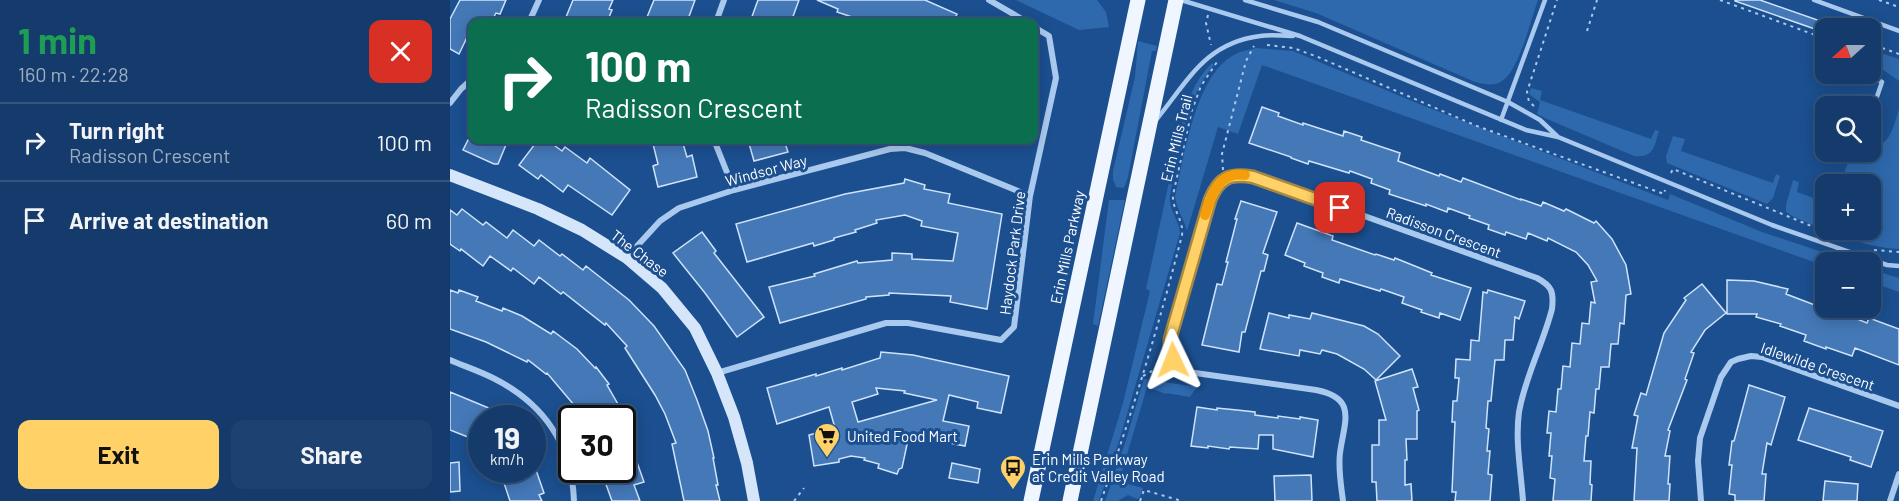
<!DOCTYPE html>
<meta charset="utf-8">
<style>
:root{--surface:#143b6b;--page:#1d4271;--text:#f1f3f6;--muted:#9dadc1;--line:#33557e;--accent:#ffd166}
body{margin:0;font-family:Barlow,sans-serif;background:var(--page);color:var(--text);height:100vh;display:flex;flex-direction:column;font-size:22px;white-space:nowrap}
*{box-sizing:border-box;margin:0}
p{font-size:20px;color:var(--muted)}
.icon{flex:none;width:33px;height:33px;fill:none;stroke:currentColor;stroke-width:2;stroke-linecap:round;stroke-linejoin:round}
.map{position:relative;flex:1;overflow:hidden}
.panel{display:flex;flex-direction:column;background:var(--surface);width:450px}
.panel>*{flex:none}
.top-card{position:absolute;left:18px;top:18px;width:570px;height:126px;border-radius:12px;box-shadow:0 3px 15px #0003,0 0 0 2px var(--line);background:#0b6e4f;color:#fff;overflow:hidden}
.needle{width:39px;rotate:249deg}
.buttons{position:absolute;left:1365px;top:18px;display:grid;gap:12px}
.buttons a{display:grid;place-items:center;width:66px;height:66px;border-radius:12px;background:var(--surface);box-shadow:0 3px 15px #0003,0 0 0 2px var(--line);font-size:30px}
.speed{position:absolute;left:18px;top:405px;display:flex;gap:12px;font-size:30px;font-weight:700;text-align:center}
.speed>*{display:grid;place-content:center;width:78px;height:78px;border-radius:50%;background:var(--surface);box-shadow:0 3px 15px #0003,0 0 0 2px var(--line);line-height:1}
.speed small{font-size:15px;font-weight:400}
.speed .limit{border:3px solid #111;border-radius:9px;background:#fff;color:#111}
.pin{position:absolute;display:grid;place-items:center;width:51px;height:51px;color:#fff;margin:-26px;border-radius:12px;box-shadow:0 3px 9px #0006}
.me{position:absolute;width:66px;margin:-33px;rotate:358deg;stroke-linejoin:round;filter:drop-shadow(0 0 4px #0008)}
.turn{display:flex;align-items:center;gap:21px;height:126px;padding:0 18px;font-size:27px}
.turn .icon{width:78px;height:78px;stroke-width:2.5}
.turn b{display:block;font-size:42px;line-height:51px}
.round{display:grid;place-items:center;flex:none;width:63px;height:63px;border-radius:12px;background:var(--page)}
.summary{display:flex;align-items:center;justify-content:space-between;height:102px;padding:0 18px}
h1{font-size:36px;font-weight:700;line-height:45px;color:#1e9e55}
.button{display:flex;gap:12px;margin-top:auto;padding:12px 18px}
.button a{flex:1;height:69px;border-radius:12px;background:var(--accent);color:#111;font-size:24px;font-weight:700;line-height:69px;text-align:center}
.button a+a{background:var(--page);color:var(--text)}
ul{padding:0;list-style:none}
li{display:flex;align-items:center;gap:18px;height:78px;padding:0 18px;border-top:2px solid var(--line)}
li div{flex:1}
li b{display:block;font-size:22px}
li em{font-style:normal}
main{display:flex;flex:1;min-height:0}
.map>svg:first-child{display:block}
</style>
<main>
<section class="panel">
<div class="summary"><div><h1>1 min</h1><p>160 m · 22:28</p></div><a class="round" style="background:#d93025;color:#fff"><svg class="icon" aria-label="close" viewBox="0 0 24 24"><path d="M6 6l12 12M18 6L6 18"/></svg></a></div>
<ul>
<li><svg class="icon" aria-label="right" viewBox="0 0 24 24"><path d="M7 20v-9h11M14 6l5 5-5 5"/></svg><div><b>Turn right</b><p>Radisson Crescent</p></div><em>100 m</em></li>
<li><svg class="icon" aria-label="arrive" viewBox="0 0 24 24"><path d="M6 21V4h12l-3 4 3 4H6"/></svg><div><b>Arrive at destination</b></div><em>60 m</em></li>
</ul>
<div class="button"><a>Exit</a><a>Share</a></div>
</section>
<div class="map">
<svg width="1449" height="501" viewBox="0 0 1449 501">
<rect width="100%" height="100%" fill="#1b4f8f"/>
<!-- green -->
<path fill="#2e69ad" d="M566,0h81l9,12 3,15 -30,3z
M824,0h264c-7,19 -19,71 -36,81 -9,6 -17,3 -27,1l-159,-69z
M688,41l19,5 -1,5h-4l-24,126 -4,11 -8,-1 -3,-8v-8l22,-94z
M806,48l37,3 126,53 249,96 2,-6 92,38 90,30h-26l-1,4 -563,-201 -24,69 -20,-7 -31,104c-3,-12 -10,-21 -12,-34 9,-39 20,-122 59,-142 6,-4 15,-5 22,-7z
M1425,51l24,8v22l-27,-19z
M762,63l2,2c-30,36 -34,85 -44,130 -2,15 9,24 10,38l-60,205 -21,63h-6l30,-98 27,-112 -4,-2 38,-177c7,-19 13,-34 28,-49z
M1081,88l11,3 -2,9 111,39 4,-9 4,1c-5,16 -5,27 -25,25l-87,-37 -10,-5 3,-12 -11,-8z
M1449,109v140c-37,-2 -71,-18 -105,-32l-8,-5v-7l7,-25 6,2 -2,10 25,9 3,-10 1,39h44v-46h-29l10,-32h19l1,-6c20,1 23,-22 28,-37z
M1223,136l12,3 -4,12 92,32 3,-9 4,2 -7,22 -6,6 -100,-41 -1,-7z
M659,200h16l-27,126 -5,-2z
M1420,269l29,9v14l-28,-10z
M694,379l53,8 -7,10 -24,-4v1l-19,-7 -21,71 9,3 -2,3 -8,-1 -4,11 7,1v9l15,4 -3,9 -3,2 -9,-4 -10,6h-13l21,-61z"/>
<!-- building -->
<path fill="#4478b7" stroke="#cfe3fa" stroke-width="1.5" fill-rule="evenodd" d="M10,0h46l-6,14 -4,-1 -5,9h-19v5l-13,27 -9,-5v-30z
M123,0h40l-4,9 3,1 -5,12h-43z
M204,0h41l-8,22h-42z
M308,0h41l-8,22h-41z
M367,0h108l32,14 -4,8h-86l-30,-10 1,-3z
M1285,0h25l66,23v10l-91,-32z
M812,107l17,6 -1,3 25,9v-2l40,13 1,-5 18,6 -1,3 39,13 -2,8 41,15 1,-2 21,8 2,-4 58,22v-1l20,7 2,-4 21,9 2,-2 28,14 2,-2 16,18 14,26 5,29 -5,1 -2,29 -4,-1 -2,21h-7l-2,23h-8l-2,22h-3l-2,24 -4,-1 -2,24h-2l-2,25h7l-1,23 2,1 -1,16h-38l2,-22 -5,-1 2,-22h-3l2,-23h-4l2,-22 7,1 2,-23h3l2,-23 7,1 2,-24 8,1 2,-21 7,1 2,-22 4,1 -4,-21 6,-1 -9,-16 -12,-13 -28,-14 -1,3 -19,-8 -2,6 -20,-7 -1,3 -17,-6 1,-4 -20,-7 1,-2 -22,-8 -1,4 -21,-8v2l-37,-12 1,-4 -19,-7 1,-4 -22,-8 -1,2 -40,-12 -1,3 -17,-6v-1l-42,-14z
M18,140h40l-10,24h-4l-31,-14z
M88,140h9l15,11 3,-4 22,16 3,-5 40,32 -18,25 -44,-30 -5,7 -22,-17 -3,4 -19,-14z
M202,140h30l5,17 5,-2 5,22 -39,10 -5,-21 5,-2z
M298,140h36l4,12 -34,9z
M455,179l20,6 -1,4 26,5 -2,9 54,11 -15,95 -37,-7 1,-6 -62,-3v2l-23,2v2l-86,24 -11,-36 46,-11 -1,-2 43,-13 1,2 34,-3v-7l20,1v5l41,2 5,-28 -37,-7 1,-5 -17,-6 -29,5 1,3 -22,7 1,2 -22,6v2l-20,6 -1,-3 -66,19 -11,-38 109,-30 59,-11z
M791,201l36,11 -14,41 5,2 -4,16h-3l-16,61h-3l-3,20 -37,-7 15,-61 5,1 6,-23h-2l11,-43h-2z
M12,209l21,16 3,-3 21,16 6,-8 21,16 5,-6 21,16 2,-2 21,16 3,-4 43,34 25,26 31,44 12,30 11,31 6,27h-1l5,27h-2l4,16h-36l-12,-57 4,-1 -11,-29 -10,-19 -30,-47 2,-2 -21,-23 -1,2 -42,-33 -2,2 -22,-17 -5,7 -21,-16 -2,3 -21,-15 -7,10 -22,-17 -1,2 -10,-7v-34l7,5z
M847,223l36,13 -1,4 43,15 1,-1 18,6 1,-2 37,15 -1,2 40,13 -11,32 -20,-7 -1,5 -18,-6 1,-2 -20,-7 2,-6 -23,-8 -1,2 -40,-12 -1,4 -17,-6 1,-4 -19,-7 1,-3 -20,-8z
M252,232l14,19 -2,2 50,64 -27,20 -32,-44 -32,-40z
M1277,280l27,1 34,8 -2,5 55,21 1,-2 25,10 2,-5 30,11v36l-44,-17 -3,8 -26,-9v2l-22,-8 2,-6 -26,-9 1,-2 -25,-7 1,-3h-30z
M1252,284l24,29 -21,17 -14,22 3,1 -9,26 2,1 -19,50 2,1 -5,25h5l-2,28h2l-1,17h-35l3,-53h-5l6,-32 -4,-1 7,-22 5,2 18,-62 22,-33 -2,-2z
M0,290l8,3 1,-3 19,7 -2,4 26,10 1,-3 19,8 29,18 2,-3 24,18 18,19 1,-1 13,17 -2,1 15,26v-4l12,27 -6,3 16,45 -10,3 6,16h-28l-9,-25 2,-1 -2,-5h19v-52h-40l-8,-13 -27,-32 -1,1 -18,-14 -1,2 -41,-20 -36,-13z
M1038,290l37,11 -6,18 -4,-2 -2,23h-8l-1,20h-9l-4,41h-3l-2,27 3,1 -2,22h3l-2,23 4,1 -2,26h-35l1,-9h-4l3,-70h-3l1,-21h4l2,-23h-4l1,-19 14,1 1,-20 8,1 4,-49 4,1z
M819,313l20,5v-3l21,4 2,-6 52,13 14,8 22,22 -24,24 -12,-11 -27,-15 -15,-4 -2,4 -20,-4 -1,6 -39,-7z
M431,352l32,3 96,21 -8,37 -24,-5 1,-6 -29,-7 -6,26 26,5 -4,20 -56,-11 -7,33 -3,1 -2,5 -19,-6 1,-4 -15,-4 1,-2 -14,-2 -12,3v3l-25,4 -5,-31 26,-7 -6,-21 -52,17 -10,-36 49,-14v2l26,-8v2l38,-12zM426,388l29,3 -1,2 33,7 -79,22 -6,-20 26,-8z
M962,369l6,18 -5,1 6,22 -2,1v28h-11l1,21h-2v25l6,-1 1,17h-35l-1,-19h-4v-37h7v-25h7l-11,-39z
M1299,385l36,12 -14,48 -4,-2 -5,31h4l-2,27h-29v-6l-6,-1 3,-29h-3l3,-24h2z
M0,392l41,17 -4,9h-5v15l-4,8 -28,-11z
M747,407l20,3v-2l20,2 18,2v3l23,3v-2l22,3v-2l18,3 -5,37 -40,-8v-14h-14l-1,14 -28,-2 -1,2 -21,-3v2l-17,-2z
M1359,408l74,23 -12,36 -21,-7 1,-3 -53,-17z
M9,462l1,29 -10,1v-29z
M502,463l28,6 -2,14 -29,-5z
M52,470h34l8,23 -5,2 3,6h-32l-6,-18 4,-2z
M861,475l1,26h-37l-1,-25z
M1375,481l33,3 -1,17h-34z"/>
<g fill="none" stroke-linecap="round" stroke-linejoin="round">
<!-- path -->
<path stroke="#a9c9ee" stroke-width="2" stroke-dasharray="3 4.5" stroke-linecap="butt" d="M1270,0l106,39
M1429,0l20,7
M758,15l-2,8 5,22
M1137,31l10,-31
M817,45l26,3 25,9 159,69 187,68 1,-4
M1420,47l1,-3 28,10
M1084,106l-5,-4 -2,-10 30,-92
M773,170l-1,-16 24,-93 8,-15
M1221,173l2,-4 165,68
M1424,250l25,2
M693,376l24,-13
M344,501l10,-13
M651,501c31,-87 58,-176 81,-266 2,-15 -10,-25 -9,-40l19,-85 9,-24 16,-24
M690,501l4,-11 38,11"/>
<!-- lane -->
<path stroke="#a9c9ee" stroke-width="4.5" d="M731,0l119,36 226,94 32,7 214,88 115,40 12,1
M795,0l73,22 190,80 32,18 18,17
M1364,0l85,31
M1417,74l15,8 -12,35
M706,120c32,-39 49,-77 104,-84 11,-2 22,0 33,0
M1051,120l44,-120"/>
<!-- street -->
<path stroke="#a9c9ee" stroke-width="6" d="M539,0l38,22
M79,22l10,-22
M266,22l8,-22
M0,103l11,-14 11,-10
M264,140l20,50
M177,257l33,-36 19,-13 55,-18 156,-41 15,-1 20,5 105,43
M0,360c14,6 29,11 43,18 50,25 79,66 81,123
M267,373l169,-50h22l93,17 13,-13 16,-131 26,-118 -7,-42 -15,-9
M893,501c-2,-16 -5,-32 -3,-48 4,-31 18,-55 -24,-63l-128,-18c-14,-8 -18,-17 -18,-33l40,-139c10,-22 19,-27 43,-24l284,102c15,8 17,14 15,31 -9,35 -27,68 -33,103 -4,29 2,60 4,89
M1251,501l-3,-40 2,-23 21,-61 10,-15 7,-3 13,-3 11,1 137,49
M1440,501l9,-27"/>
<!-- secondary -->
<path stroke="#d6e6fa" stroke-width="12" d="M0,175l88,34 44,21 45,28 35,30 33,40 22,45 17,44 13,46 7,38"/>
<!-- primary -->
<path stroke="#f0f6ff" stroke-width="15" d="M581,501l107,-501
M620,501l106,-501"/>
</g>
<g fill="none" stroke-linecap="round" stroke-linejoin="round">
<defs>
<path id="route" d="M723,360l-3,-11v-10l40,-139c9,-22 19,-27 43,-23l87,31"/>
</defs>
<!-- route casing -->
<use href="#route" stroke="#a68842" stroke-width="15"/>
<!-- route -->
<use href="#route" stroke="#ffd166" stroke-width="10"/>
<!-- slow -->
<path stroke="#f59e0b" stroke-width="10" d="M755,215c6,-20 14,-44 40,-40"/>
</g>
<!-- icons -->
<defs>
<symbol id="supermarket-pin" viewBox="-11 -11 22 30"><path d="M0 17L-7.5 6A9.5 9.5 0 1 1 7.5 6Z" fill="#ffd166" stroke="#1b4f8f"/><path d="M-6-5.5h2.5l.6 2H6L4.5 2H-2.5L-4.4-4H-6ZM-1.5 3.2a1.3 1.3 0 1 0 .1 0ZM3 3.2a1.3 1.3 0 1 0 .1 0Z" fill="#111"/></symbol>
<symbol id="bus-pin" viewBox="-11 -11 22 30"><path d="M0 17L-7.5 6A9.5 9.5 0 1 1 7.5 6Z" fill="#ffd166" stroke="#1b4f8f"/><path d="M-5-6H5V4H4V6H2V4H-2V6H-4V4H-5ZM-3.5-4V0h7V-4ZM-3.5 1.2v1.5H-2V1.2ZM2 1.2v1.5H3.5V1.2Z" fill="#111"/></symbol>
</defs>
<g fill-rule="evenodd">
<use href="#supermarket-pin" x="362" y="421" width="30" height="40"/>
<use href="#bus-pin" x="548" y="453" width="30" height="40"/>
</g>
<g text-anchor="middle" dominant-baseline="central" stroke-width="6" stroke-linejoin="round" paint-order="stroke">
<!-- street labels -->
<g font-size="15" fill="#fff" stroke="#1b4f8f">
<text transform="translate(726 138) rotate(-76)">Erin Mills Trail</text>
<text transform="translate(316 170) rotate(-15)">Windsor Way</text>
<text transform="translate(994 232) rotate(20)">Radisson Crescent</text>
<text transform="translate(617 247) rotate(-78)">Erin Mills Parkway</text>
<text transform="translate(190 253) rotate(37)">The Chase</text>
<text transform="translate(562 253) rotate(-83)">Haydock Park Drive</text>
<text transform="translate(1368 366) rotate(19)">Idlewilde Crescent</text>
</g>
<!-- poi labels -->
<g font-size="15" fill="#fff" stroke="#1b4f8f" text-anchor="start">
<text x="397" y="436">United Food Mart</text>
<text x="582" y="459">Erin Mills Parkway<tspan x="582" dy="17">at Credit Valley Road</tspan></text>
</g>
</g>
</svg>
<div class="buttons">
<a><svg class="needle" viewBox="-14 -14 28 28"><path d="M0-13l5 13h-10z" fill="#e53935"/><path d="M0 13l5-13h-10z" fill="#9dadc1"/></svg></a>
<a><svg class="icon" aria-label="search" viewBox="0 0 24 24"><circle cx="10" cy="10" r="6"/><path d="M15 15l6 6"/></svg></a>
<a>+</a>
<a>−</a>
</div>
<div class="speed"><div>19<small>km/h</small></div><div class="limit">30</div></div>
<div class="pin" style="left:890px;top:208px;background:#d93025"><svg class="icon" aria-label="arrive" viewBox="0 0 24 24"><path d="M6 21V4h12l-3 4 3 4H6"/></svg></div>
<svg class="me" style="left:723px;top:360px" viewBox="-20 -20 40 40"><path d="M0-17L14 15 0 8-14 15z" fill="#ffd166" stroke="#fff" stroke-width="4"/></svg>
<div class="top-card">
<div class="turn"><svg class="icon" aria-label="right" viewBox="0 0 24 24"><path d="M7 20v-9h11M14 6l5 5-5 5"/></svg><div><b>100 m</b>Radisson Crescent</div></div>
</div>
</div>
</main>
